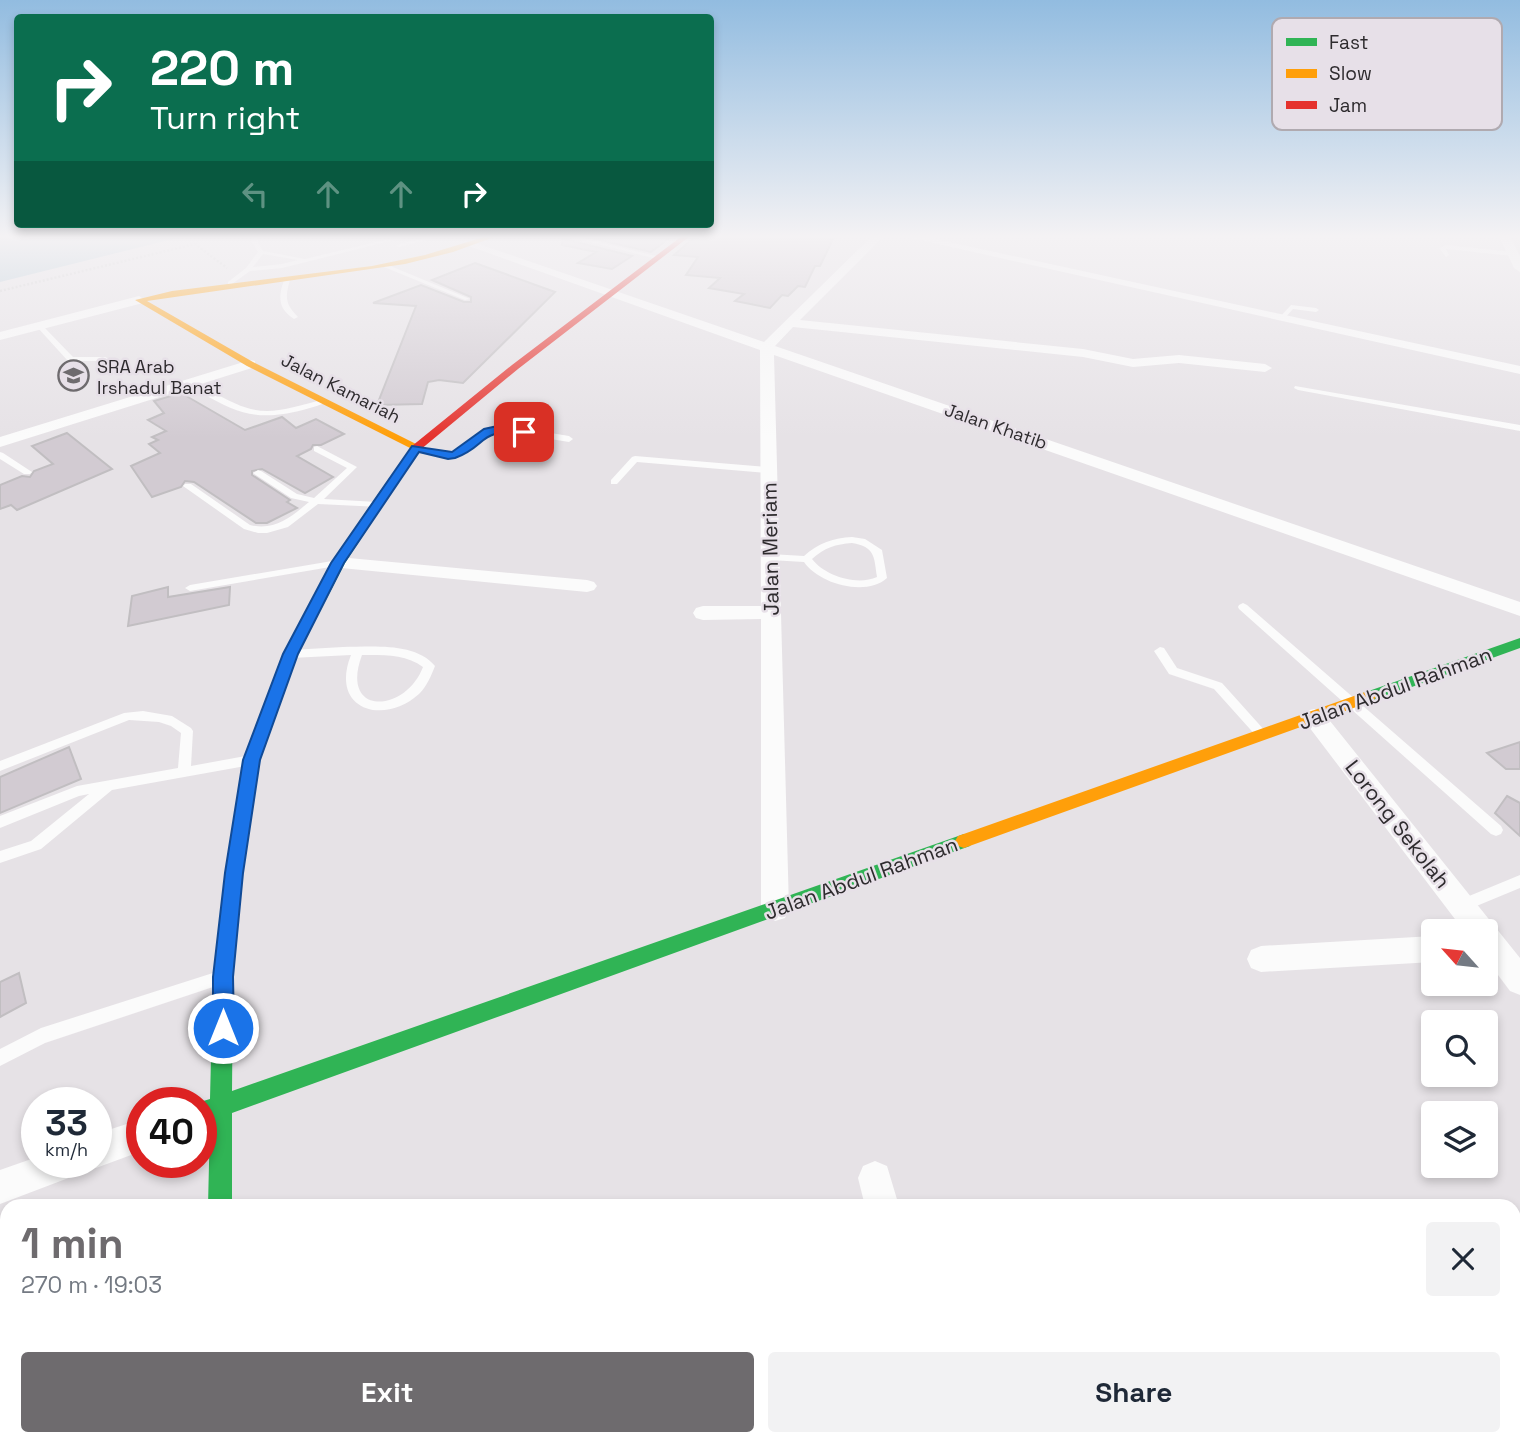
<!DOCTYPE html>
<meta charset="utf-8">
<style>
:root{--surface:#fff;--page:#f2f2f3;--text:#1f2937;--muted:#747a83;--accent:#6e6b6e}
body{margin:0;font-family:"Space Grotesk",sans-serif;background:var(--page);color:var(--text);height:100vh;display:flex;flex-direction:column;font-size:26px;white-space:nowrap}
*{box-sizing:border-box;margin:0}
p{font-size:23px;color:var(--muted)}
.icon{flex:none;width:38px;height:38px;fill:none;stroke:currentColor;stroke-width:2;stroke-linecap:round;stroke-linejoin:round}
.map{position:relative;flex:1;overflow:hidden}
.panel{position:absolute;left:0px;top:1199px;width:1521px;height:247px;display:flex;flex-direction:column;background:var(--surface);border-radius:21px 21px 0 0;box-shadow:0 4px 10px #0003}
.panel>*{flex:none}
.guide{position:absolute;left:14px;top:14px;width:700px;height:214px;border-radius:7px;box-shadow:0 4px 10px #0003;background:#0b6e4f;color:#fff;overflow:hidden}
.needle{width:46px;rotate:297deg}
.tools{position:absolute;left:1421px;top:919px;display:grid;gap:14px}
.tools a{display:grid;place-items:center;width:77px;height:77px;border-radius:7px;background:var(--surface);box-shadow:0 4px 10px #0003;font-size:35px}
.speed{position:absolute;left:21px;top:1087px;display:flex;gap:14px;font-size:35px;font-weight:700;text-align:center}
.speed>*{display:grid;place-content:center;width:91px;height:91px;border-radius:50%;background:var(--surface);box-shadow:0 4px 10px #0003;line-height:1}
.speed small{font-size:18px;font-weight:400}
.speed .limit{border:10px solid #d22;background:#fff;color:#111}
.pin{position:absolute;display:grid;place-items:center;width:60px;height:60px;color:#fff;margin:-30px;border-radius:14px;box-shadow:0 4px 10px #0006}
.me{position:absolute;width:77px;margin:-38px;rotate:0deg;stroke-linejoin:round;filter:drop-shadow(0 0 5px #0008)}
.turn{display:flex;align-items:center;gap:24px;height:147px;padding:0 21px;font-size:32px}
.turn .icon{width:91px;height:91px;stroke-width:2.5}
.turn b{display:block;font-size:49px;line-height:60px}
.lanes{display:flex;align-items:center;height:66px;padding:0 21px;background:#0003;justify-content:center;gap:35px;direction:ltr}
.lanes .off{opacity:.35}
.round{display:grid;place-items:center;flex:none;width:74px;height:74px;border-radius:7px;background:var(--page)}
.summary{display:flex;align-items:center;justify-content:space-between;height:119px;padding:0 21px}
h1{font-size:42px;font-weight:600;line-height:52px;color:var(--accent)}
.primary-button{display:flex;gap:14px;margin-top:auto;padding:14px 21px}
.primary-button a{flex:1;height:80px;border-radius:7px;background:var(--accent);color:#fff;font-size:28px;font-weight:600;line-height:80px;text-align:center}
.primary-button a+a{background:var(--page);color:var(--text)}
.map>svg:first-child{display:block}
</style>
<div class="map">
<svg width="1520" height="1445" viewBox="0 0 1520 1445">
<rect width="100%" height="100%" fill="#e6e2e6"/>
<!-- water -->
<path fill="#b1c8d5" d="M0,236h185l-185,46z"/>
<!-- building -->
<path fill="#d2cbd2" stroke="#c1bec1" stroke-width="2" d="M563,236l1,3 68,17 -20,13 -34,-6 18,-11 -34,-7z
M583,236h89l-21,16z
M696,236h119l18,3 -13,27h-5l-10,21 -7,-1 -10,10 -6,-1 -12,13 -35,-7 9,-7 -35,-6 11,-10 -34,-3 12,-18 -24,-2z
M475,263l80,29 -92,91 -24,-3 -11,2 -6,22 -45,1 39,-99 -43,-3 48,-18 43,17h7v-5l-39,-17z
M181,393l64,37 37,-13 14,11 20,-9 28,15 -23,11h-8l-2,4 -14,7 36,21 -28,16 -43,-24 -10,2v4l38,25 -3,2 10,6 -30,15h-11l-62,-41 -9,-1 -4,6 -29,10 -21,-31 29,-13 -11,-9 9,-4 -6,-3 14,-6 -18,-11 16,-7 -10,-12z
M67,433l45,36 -95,41 -6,-5 -11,4v-24l22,-9 8,1 4,-6 19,-7 -21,-18z
M168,587v10l62,-10 -1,18 -101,21 4,-30z
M1520,742v27h-14l-19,-16z
M69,747l12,32 -81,34v-36z
M1507,796l13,7v33l-25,-23z
M19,973l7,30 -26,14v-35z"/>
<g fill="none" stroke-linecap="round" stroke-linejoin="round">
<!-- path -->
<path stroke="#d0cfd0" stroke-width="2.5" stroke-dasharray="2 2" stroke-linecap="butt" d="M0,291l195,-47 32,24"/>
<!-- lane -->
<path fill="#fbfbfb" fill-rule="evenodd" d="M252,236h6v6l5,9 42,8 96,-23h9l-128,32 -32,3 -18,13h-4v-2l18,-14 12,-16 -6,-10zM263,254l35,6 -16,4 -29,3z
M432,236h9l-42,11 -3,-2z
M565,236h9l86,21 -3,2z
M1446,245l67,7 3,2 -3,2 -67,-7 3,6 -3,2 -7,-9z
M384,265h4l82,34 -5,1 -81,-33z
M287,278l3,2c-5,17 -5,24 8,37l-4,2c-16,-10 -16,-22 -10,-39z
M1291,305l25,3 3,2 -3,2 -23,-3 -9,10h-4v-2z
M41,324l32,33h32l4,2 -4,2h-37l-30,-33 -1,-2z
M1295,386l225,39v6l-222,-41 -4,-2z
M202,389h6c51,31 63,24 117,10l4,2c-7,4 -17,6 -26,9 -43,11 -64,5 -101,-17z
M502,425l67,11 4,3 -4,3 -67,-11 -16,5 -31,22 -7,1 -36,-11 4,-3 36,8 28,-21z
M317,446l40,21 -33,32 53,3 5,3 -2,2 -62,-3 -30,23 -21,6h-9l-14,-4 -61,-43 2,-2h6l59,41c25,6 41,-8 59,-23l-18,-4 -38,-25 5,-3 3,1 36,23 17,4 33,-30 -33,-17v-4z
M0,452l3,1 29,19 -2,2h-6l-24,-15z
M635,456l133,11 4,3 -4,3 -131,-11 -20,22h-6v-4l21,-23z
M852,537l13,2 17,11 5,28c-21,19 -68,6 -83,-16l-34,-2 -5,-3 5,-3 34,2c14,-13 30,-18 48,-19zM852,543c23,4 22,13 25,34 -20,9 -52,-1 -65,-18 12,-11 24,-15 40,-16z
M338,560l5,3 -1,2 -152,26 -5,-3 5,-3z
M1243,603l4,2 254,221 2,4 -2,4 -5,2 -5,-2 -252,-225 -1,-2 1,-2z
M343,647c29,0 72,-5 92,19 -4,10 -8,20 -16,28 -35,32 -90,16 -68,-39l-60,3 -6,-4 6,-4zM362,655c21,0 44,-1 61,12 -18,47 -84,49 -61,-12z
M1160,647l4,1 13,20 45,15 44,49 2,3 -2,3h-8l-44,-49 -45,-15 -15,-23z
M143,711l29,5 19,12 2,3 -2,35 60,-11 5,2 1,3 -1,3 -5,2 -139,25 -71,59 -41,14v-12l31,-10 58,-47 -10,2 -79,32v-12l77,-30 101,-18 3,-35 -10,-7 -12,-4 -30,-2 -129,51v-10l124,-48z
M1520,875v13l-58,24 -5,-1 -2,-5 2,-5z
M216,972l6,2 2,5 -2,5 -177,59 -45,23v-17l41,-21z
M7,1314v20l-7,2v-20z
M437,1438h22l-2,7h-22z"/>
<!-- street -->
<path fill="#fbfbfb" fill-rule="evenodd" d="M872,236h12l-84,84 283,29 50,10 46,-4 86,9 7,4 -7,4 -86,-9 -46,4 -50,-10 -290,-30 -18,19 745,256v14l-746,-261 15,554 -4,9 -10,3 -10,-3 -4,-9v-290l-58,1 -7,-2 -3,-5 3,-5 7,-2h58l-1,-256 -294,-105 10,-2 288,99z
M902,236h19l599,130v8z
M1499,236h11l10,20v16l-6,-4z
M139,296l6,4 -2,3 -143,37v-8z
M250,360l5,1v6l-255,80v-10z
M338,557l249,23 7,2 3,4 -3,4 -7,2 -256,-25 -2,-4z
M1314,709l8,2 198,247v37l-10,-4 -24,-32v-28h-22l-158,-208 -3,-6 3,-6z
M1433,936v26l-172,10 -10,-4 -4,-9 4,-9 10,-4z
M142,1119v32l-46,17 -12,-5 12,-1v-28z
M37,1157v5h47l-5,12 -79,30v-34z
M875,1161l12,5 12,40h-34l-7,-28 5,-12z
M925,1438h40l1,7h-40z"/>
<!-- fast -->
<path fill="#30b455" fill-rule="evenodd" d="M385,489l6,4 -46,70 -47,91 -38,106 -17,113 -10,104 -1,114 732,-257 6,2 3,5 -3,5 -738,267v93h-24l2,-85 -9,3 -1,-22 10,-3 3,-122 12,-104 19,-113 40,-106 47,-91 50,-73z
M1520,638v10l-147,53 -5,2 -8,-6 3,-4z
M199,1438h28v7h-28z"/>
<!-- slow -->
<path fill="#ff9f0a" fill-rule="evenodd" d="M487,236h10l-44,16 -48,12 -258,37 106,61 167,84v4l-4,1 -169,-85 -112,-66 37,-9 200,-25 53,-11z
M1368,691l5,2 3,4 -3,4 -409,147 -6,-2 -3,-5 3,-5z"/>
<!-- jam -->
<path fill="#e5322d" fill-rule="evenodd" d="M682,236h8l-172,133 -98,81 -31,46h-8l-2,-3 33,-47 100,-81z"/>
</g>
<!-- sky -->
<linearGradient id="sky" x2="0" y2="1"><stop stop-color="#92bce0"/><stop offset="0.54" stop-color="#f4f2f4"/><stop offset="1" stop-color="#f4f2f4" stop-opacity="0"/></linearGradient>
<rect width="1520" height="438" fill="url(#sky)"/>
<!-- route -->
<path fill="#1a73e8" stroke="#114b97" stroke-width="2" d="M502,425l28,7 -6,3c-47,-8 -34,10 -69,23l-7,1 -29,-7 -75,111 -46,91 -38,106 -17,113 -10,104 1,51 -3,7 -8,3 -7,-3 -3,-7v-51l12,-104 18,-113 40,-106 48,-91 81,-117 40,6 32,-23z"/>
<!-- icons -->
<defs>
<symbol id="school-ring" viewBox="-11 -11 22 22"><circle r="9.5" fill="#e7e0e8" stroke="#6e6b6e" stroke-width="1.5"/><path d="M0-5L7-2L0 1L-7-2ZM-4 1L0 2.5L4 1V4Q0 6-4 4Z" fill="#6e6b6e"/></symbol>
</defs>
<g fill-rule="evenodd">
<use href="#school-ring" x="56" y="358" width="35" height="35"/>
</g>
<g text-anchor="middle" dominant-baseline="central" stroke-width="5" stroke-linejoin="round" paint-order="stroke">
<!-- far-poi labels -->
<g font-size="18" fill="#2e2b2e" stroke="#e7e0e8" text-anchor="start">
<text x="97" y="366">SRA Arab<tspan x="97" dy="21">Irshadul Banat</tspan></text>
</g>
<!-- far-street labels -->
<g font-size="18" fill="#2e2b2e" stroke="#e7e0e8">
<text transform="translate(341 388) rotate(27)">Jalan Kamariah</text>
<text transform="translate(996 426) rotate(19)">Jalan Khatib</text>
</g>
<!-- street labels -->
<g font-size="21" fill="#2e2b2e" stroke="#e7e0e8">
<text transform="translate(770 549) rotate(-91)">Jalan Meriam</text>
<text transform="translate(1395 688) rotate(-20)">Jalan Abdul Rahman</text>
<text transform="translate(1398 824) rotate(52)">Lorong Sekolah</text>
<text transform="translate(861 878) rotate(-20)">Jalan Abdul Rahman</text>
</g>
</g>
<!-- legend -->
<rect x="1272" y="18" width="230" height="112" rx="10" fill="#e7e0e8" stroke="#b0aab0" stroke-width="2"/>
<rect x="1286" y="38" width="31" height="8" fill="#30b455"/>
<rect x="1286" y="69" width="31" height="9" fill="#ff9f0a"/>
<rect x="1286" y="101" width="31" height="8" fill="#e5322d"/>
<g font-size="19" fill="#2e2b2e">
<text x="1329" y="49">Fast</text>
<text x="1329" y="80">Slow</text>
<text x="1329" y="112">Jam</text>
</g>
</svg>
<div class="tools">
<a><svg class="needle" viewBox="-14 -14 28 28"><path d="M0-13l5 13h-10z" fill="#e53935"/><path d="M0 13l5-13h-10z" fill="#747a83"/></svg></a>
<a><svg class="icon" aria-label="search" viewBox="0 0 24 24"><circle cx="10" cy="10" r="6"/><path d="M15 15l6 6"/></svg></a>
<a><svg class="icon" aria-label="layers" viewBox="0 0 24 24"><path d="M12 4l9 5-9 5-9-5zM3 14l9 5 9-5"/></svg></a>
</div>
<div class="speed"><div>33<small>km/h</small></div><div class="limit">40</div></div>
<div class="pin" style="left:524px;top:432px;background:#d93025"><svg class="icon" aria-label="arrive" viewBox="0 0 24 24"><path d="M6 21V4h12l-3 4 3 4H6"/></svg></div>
<svg class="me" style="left:223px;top:1028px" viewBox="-20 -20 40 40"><circle r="17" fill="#1a73e8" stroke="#fff" stroke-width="3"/><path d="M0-11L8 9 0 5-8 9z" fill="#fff"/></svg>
<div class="guide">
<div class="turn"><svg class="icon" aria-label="right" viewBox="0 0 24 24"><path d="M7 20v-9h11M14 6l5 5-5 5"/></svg><div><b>220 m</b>Turn right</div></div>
<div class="lanes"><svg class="icon off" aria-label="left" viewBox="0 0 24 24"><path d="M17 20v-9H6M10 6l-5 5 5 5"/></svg><svg class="icon off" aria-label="ahead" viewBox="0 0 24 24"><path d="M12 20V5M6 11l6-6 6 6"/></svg><svg class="icon off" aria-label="ahead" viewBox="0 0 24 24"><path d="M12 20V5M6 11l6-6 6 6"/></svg><svg class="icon" aria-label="right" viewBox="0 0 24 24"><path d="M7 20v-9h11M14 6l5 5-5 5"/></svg></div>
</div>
<section class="panel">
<div class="summary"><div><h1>1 min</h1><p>270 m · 19:03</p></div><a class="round"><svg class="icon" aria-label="close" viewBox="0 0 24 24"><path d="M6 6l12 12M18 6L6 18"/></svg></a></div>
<div class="primary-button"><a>Exit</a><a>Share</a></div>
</section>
</div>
